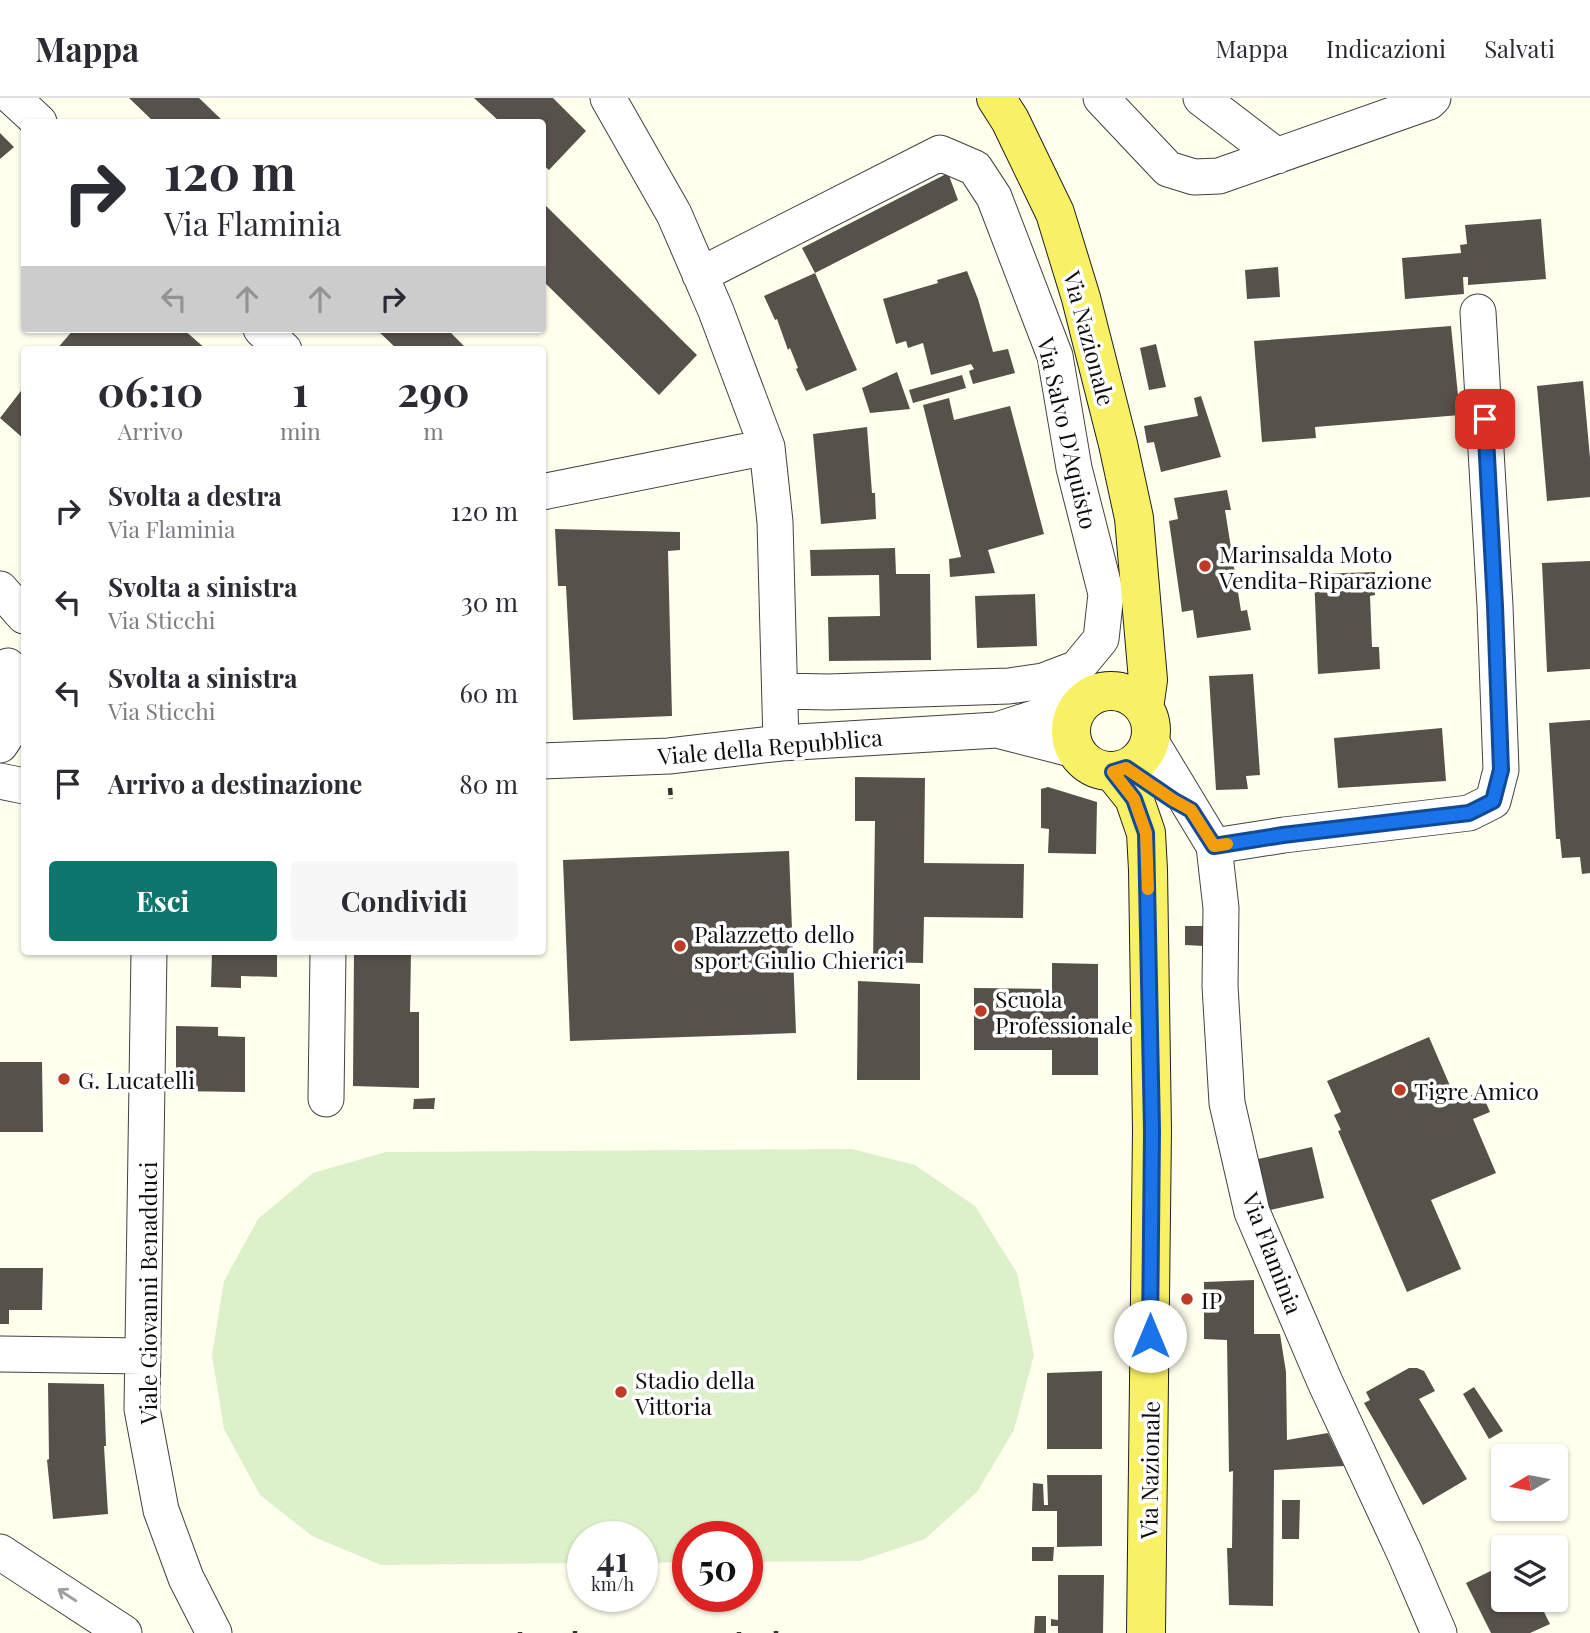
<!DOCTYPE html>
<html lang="it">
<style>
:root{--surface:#fff;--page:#f7f7f7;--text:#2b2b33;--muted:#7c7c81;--line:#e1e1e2;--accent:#0f766e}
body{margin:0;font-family:"Playfair Display",serif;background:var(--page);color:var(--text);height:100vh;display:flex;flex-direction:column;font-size:26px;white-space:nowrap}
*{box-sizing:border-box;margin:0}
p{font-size:23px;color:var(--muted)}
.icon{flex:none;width:38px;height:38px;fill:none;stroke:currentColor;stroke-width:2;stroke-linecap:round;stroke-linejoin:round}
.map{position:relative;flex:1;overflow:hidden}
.panel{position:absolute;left:21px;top:248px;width:525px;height:609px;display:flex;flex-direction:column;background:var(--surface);border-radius:7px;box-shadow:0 2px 5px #0004}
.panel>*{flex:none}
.hud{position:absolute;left:21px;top:21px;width:525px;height:214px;border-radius:7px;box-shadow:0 2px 5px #0004;background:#fff;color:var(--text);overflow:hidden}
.needle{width:46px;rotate:260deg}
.tools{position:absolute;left:1491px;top:1346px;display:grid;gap:14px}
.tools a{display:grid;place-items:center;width:77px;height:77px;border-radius:7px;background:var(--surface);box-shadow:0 2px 5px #0004;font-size:35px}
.speed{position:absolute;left:567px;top:1423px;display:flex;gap:14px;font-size:35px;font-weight:700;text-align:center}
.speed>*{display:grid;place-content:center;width:91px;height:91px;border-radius:50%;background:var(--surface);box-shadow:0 2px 5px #0004;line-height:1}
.speed small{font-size:18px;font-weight:400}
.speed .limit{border:10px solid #d22;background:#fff;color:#111}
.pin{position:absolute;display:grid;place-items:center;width:60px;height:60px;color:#fff;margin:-30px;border-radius:14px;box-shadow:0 4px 10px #0006}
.me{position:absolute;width:77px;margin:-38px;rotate:0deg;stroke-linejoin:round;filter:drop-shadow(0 0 5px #0008)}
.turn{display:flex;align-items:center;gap:24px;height:147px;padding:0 28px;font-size:32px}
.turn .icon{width:91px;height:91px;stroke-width:2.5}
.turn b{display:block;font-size:49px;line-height:60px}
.lanes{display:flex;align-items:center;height:66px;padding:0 28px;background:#0003;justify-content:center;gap:35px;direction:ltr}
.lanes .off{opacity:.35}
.eta{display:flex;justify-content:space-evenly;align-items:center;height:119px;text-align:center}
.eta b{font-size:42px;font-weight:700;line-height:49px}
.button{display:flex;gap:14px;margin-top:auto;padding:14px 28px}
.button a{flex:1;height:80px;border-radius:7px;background:var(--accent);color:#fff;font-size:28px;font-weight:700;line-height:80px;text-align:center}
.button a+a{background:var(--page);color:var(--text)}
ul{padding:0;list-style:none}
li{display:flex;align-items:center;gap:21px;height:91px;padding:0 28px}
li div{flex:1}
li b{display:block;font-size:26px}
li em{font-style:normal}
header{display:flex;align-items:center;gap:42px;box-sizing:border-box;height:98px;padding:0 35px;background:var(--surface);border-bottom:2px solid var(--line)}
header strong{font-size:33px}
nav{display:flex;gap:38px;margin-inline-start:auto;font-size:24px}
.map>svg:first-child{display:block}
</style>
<header>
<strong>Mappa</strong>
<nav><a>Mappa</a><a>Indicazioni</a><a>Salvati</a></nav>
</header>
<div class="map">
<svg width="1590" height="1535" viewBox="0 0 1590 1535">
<rect width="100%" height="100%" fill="#ffe"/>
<!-- pitch -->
<path fill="#dcf0ca" d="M852,1051l63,16 60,41 42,67 17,82 -20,75 -37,62 -52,47 -65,22 -113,1v-26h-59v26l-46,1v-27h-59v27l-202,2 -69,-29 -52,-41 -36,-66 -12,-74 12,-74 34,-62 55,-46 73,-21z"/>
<!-- building -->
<path fill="#56514a" d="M129,0h70l25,24h-70z
M474,0h79l33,33 -37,39 -7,-6v-42h-42z
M0,35l14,14 -14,12z
M948,75l10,27 -143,73 -13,-25z
M542,104l155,153 -38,40 -117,-115z
M1541,121l5,60 -78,6v-8h-5l1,17 -59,5 -3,-41 59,-5 -1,-8 7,-1 -2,-19z
M1278,169l2,30 -33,2 -2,-29z
M967,173l11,28 15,53 15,-3 7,24 -42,11 -4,-13 5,-2 -3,-5 -40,11 -8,-32 -15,5 -2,-7 -10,3 -13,-45 55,-16 -1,-3z
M815,175l42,97 -51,21 -10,-22 2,-1 -8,-20 -2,2 -11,-31 -2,1 -11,-24z
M1451,228l9,89 -145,12 1,11 -54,4 -8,-101z
M74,231h109l24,21h-151z
M376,231h71l21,21h-70z
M1156,246l10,43 -17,3 -9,-42z
M897,274l13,37 -40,4 -8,-25z
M962,277l4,13 -53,15 -4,-13z
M1583,283l7,77v39l-43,4 -10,-115z
M24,289v52l-24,-21z
M1201,298l20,61 -60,15 -7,-30 -7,1 -3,-17 54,-10 -4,-18z
M949,300l5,22 56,-14 34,128 -56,16 7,23 -45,4 -1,-18 12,-2 -38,-152z
M867,329l5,66h3l1,26 -55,5 -8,-90z
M1227,392l4,20h-6l16,101 6,-1 4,20 -54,8 -4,-28 -11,2 -13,-91 9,-2 -4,-21z
M555,431l125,3v18l-12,1 4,165 -99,4 -7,-134h-8z
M895,450l1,26h34l1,86 -102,1 -1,-44 52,-1 -1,-41 -68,1 -1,-26z
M1590,463v108l-43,3 -5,-109z
M1375,474v23l-5,1 2,51h7l1,22 -62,5 -4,-100z
M1035,496l2,52 -60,2 -2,-52z
M1253,576l7,101 -14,1 2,13 -32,1 -7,-114z
M1590,622v153l-8,1 -2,-17 -18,1 -2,-19h-4l-7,-116z
M1442,630l4,53 -108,7 -4,-50z
M855,679l70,1 -1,85 100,1 -1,54 -99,-1 -1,46 -50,-1 2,-141h-20z
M1048,689l49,15 -1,52 -48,-1 1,-24 -8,-1v-39z
M789,753l7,182 -226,8 -7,-181z
M1185,828h19v20l-19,-1z
M212,854h65v25l-36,-1v12l-30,-1z
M354,854h57l-1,60h9v76l-66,-2z
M1052,865l46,1v111h-46v-25h-78v-62l78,1z
M858,883l62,3v96h-63z
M176,928l42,1v9l27,1v55l-69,-1z
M1429,939l28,65 24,-11 9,21 -17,7 23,54 -65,27 30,69 -54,23 -69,-161 3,-1 -7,-15 7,-3 -14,-31z
M0,964h42l1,70h-43z
M435,1000l-1,11h-21l1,-10z
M1312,1049l12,51 -54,12 -12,-51z
M0,1170h43l-1,42h-33v14h-9z
M1254,1182v54h26l6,38 1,68 41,-7 16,33 -70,4 -1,136 -44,-1 -2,-57h5l1,-77 -4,1 -2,-132 -23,-1v-57z
M1409,1270h8l7,3 11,20 -16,8 48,80 -44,26 -59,-102 6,-3 -4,-8z
M1102,1273v78h-55v-76z
M48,1285l56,1 2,62h-2l4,68 -55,5 -6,-59 2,-1z
M1474,1289l29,44 -14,8 -26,-45z
M1047,1377h55v71l-45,1v-36h-25l1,-28 10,1 1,21h4z
M1282,1402h18l-1,39h-17z
M1032,1449h22l-1,14h-21z
M1503,1467v35h35l12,24 -20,9h-39l-25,-50z
M1058,1477h46l-1,58h-45v-7h-7v-7l7,1z
M1035,1518h11v17h-12z"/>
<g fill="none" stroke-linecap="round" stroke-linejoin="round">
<defs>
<path id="minor" d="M13,0l26,24
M608,0l66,116 42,97 51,136 8,75 6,221
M1101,0l67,71 26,8 25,-1 210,-74 4,-4
M1201,0l76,58
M700,177l240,-122 35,15 19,29 61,159 19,112 32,126 -5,45 -24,29 -34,13 -34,5 -180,6 -49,-1
M261,231l23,21
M542,394l225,-45
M0,491l24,27
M997,632l78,20
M1150,642l64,106 7,62 -1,78 7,117 25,109 73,170 80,172 34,79
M0,647c22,-30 18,-46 8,-79
M542,663l127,-5 112,-13 216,-13 56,-18 35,-15
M0,683l24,5
M1214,748l70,-11 185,-22 24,-12 8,-31 -6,-164 -17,-294
M149,854l-7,457 19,101 25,68 28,55
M326,1001l2,-147
M0,1256l143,2
M0,1454l124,81"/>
<path id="major" d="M996,0l14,22 45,93 26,85 37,146 16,74 14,162 -4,28
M1071 633a40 40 0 1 1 80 0a40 40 0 1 1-80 0Z
M1113,674l21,26 12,35 2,37 4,260 -6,503"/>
</defs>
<!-- minor casing -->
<use href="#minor" stroke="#414141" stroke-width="37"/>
<!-- major casing -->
<use href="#major" stroke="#1f1f1f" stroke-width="40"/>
<!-- path -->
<path stroke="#303030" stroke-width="4.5" stroke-dasharray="7 3.5" stroke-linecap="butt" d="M670,690l1,11
M776,1533v2
M739,1534v1
M520,1535v-1
M575,1535v-2"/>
<!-- minor -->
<use href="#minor" stroke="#fff" stroke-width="35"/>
<!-- major -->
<use href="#major" stroke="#f8f165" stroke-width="38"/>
</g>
<!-- one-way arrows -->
<defs><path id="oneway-shaft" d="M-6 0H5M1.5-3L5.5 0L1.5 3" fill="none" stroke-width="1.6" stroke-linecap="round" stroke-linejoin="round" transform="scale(1.75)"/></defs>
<use stroke="#9f9f9f" href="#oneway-shaft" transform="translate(67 1497) rotate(-147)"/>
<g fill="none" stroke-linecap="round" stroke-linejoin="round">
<defs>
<path id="route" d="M1150,1238l2,-206 -6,-297 -12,-34 -21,-27 13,-4 47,32 18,10 23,36 69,-11 186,-22 24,-12 8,-31 -6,-164 -10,-187"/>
</defs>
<!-- route casing -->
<use href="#route" stroke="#114b97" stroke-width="18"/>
<!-- route -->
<use href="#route" stroke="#1a73e8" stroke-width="12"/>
<!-- slow -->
<path stroke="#f59e0b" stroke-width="12" d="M1148,791l-2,-56 -12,-34 -21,-27 13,-4 47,32 18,10 23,36 13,-2"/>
</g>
<!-- markers -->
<g fill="#be3c26" stroke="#fff" stroke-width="2.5">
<circle cx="1205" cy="468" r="7"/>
<circle cx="680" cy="848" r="7"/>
<circle cx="981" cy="913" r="7"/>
<circle cx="64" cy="981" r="7"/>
<circle cx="1400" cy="992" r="7"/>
<circle cx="1187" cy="1201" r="7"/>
<circle cx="621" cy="1294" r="7"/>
</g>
<g text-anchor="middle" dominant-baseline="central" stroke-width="7" stroke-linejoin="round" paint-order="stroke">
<!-- street labels -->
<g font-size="23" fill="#0e0e0e" stroke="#fff">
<text transform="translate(1090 240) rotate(75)">Via Nazionale</text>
<text transform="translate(1068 335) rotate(77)">Via Salvo D'Aquisto</text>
<text transform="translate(770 648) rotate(-5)">Viale della Repubblica</text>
<text transform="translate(1273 1155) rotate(69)">Via Flaminia</text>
<text transform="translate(147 1195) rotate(-90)">Viale Giovanni Benadduci</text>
<text transform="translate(1149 1372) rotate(-89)">Via Nazionale</text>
</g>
<!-- poi labels -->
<g font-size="23" fill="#0e0e0e" stroke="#fff" text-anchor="start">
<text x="1219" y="455">Marinsalda Moto<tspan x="1219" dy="26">Vendita-Riparazione</tspan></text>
<text x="694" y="835">Palazzetto dello<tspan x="694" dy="26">sport Giulio Chierici</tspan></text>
<text x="995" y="900">Scuola<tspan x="995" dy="26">Professionale</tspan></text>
<text x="78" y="981">G. Lucatelli</text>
<text x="1414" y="992">Tigre Amico</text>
<text x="1201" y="1201">IP</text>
<text x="635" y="1281">Stadio della<tspan x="635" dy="26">Vittoria</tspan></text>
</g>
</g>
</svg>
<div class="tools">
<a><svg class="needle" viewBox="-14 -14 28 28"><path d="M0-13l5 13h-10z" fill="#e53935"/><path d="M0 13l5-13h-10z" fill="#7c7c81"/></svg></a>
<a><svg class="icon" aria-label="layers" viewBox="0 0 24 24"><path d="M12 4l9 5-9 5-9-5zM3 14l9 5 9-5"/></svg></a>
</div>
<div class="speed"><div>41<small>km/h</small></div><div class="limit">50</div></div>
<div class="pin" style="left:1485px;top:321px;background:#d93025"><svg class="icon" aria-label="arrive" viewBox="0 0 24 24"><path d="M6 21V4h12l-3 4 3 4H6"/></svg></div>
<svg class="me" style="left:1150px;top:1238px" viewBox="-20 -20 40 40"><circle r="19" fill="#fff"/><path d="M0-13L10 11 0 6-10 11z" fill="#1a73e8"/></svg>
<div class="hud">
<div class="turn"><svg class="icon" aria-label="right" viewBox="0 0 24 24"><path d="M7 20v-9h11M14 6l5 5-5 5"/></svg><div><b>120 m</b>Via Flaminia</div></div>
<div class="lanes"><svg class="icon off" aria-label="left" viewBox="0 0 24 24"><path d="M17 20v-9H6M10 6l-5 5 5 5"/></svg><svg class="icon off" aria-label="ahead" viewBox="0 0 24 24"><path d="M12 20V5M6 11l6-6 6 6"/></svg><svg class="icon off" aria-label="ahead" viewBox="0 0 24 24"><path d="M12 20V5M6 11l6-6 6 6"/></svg><svg class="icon" aria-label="right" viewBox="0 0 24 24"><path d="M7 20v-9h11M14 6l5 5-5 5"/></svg></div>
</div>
<section class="panel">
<div class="eta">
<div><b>06:10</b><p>Arrivo</p></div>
<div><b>1</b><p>min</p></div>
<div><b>290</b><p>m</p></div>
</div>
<ul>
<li><svg class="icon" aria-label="right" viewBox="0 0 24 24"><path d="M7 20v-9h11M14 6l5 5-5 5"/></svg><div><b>Svolta a destra</b><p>Via Flaminia</p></div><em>120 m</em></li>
<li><svg class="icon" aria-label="left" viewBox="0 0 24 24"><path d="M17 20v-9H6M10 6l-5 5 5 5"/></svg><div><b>Svolta a sinistra</b><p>Via Sticchi</p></div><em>30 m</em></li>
<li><svg class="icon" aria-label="left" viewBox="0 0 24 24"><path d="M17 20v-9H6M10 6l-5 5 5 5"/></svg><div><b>Svolta a sinistra</b><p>Via Sticchi</p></div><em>60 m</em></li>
<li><svg class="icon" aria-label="arrive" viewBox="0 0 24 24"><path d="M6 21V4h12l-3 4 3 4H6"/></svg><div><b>Arrivo a destinazione</b></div><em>80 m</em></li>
</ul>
<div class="button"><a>Esci</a><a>Condividi</a></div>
</section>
</div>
